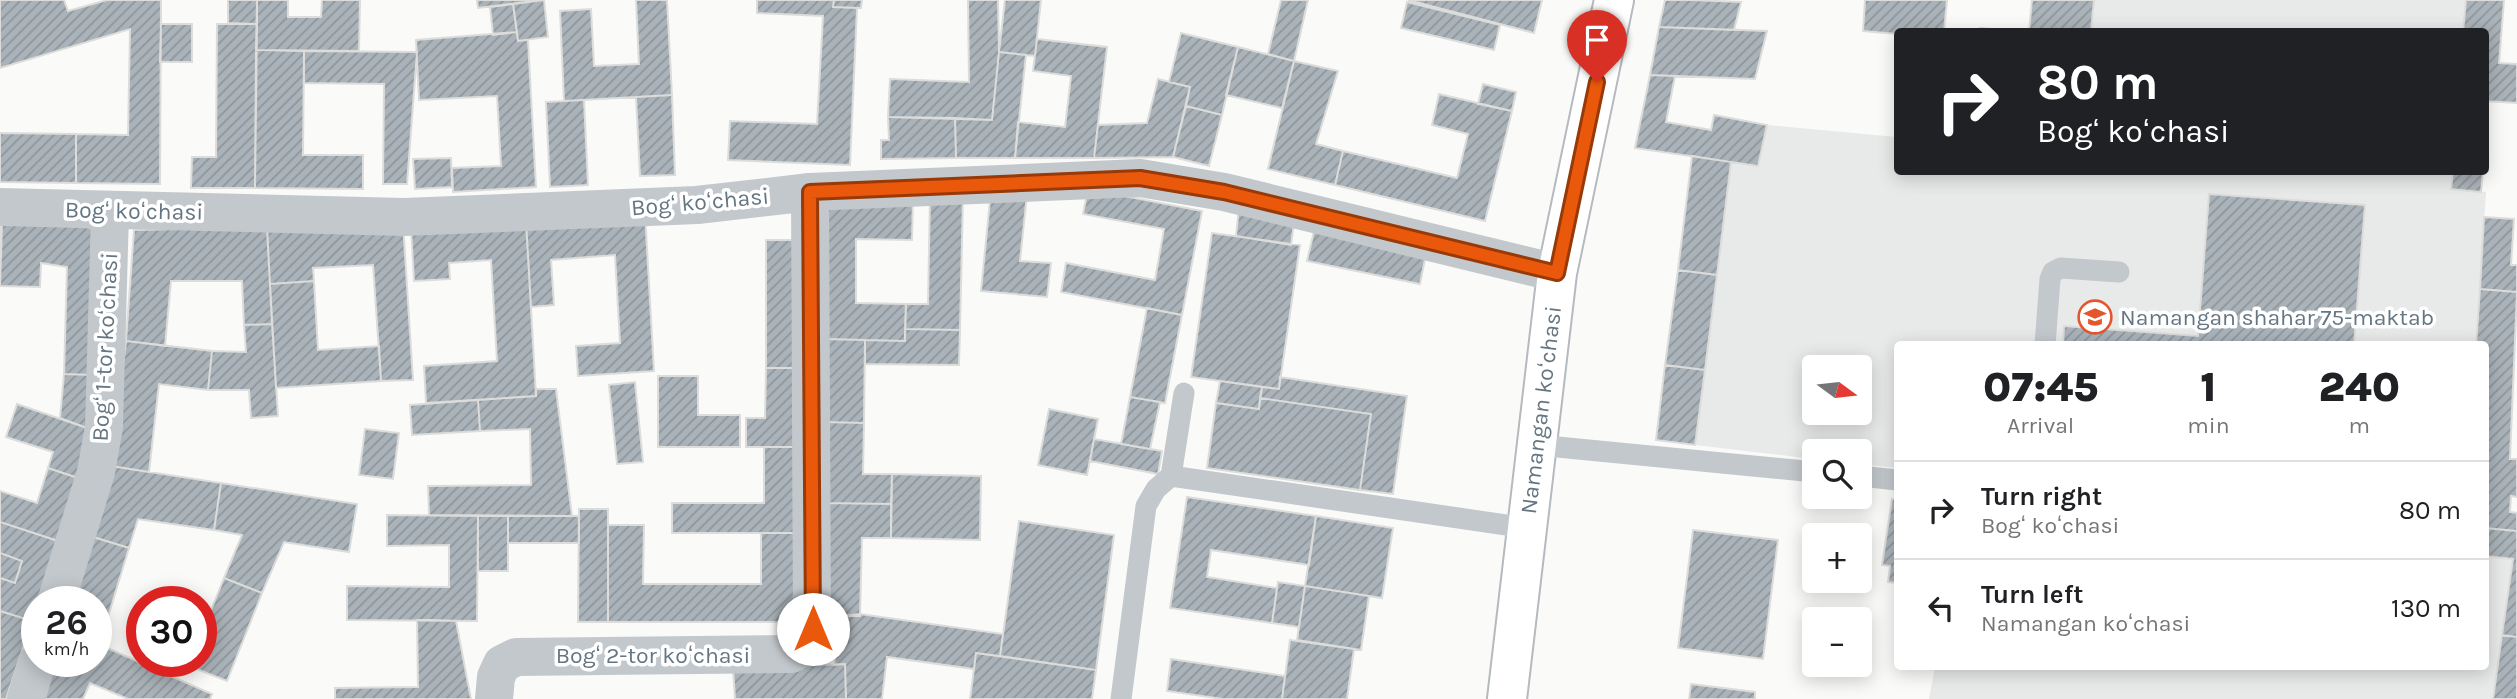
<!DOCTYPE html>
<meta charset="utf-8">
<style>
:root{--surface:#fff;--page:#f2f2f2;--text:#202124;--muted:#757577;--line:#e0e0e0}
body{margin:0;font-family:Karla,sans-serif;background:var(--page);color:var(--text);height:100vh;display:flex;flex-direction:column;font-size:26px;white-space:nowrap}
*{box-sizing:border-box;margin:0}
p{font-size:23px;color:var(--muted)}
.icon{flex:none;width:38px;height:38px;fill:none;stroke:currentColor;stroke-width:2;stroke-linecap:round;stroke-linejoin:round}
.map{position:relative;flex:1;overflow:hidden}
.panel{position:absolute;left:1894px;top:341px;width:595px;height:329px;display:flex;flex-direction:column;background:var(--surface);border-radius:7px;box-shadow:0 4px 18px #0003}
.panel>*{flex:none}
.banner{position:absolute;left:1894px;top:28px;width:595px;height:147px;border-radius:7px;box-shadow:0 4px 18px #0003;background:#202124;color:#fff;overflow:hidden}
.needle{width:46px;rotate:105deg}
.fabs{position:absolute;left:1802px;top:355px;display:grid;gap:14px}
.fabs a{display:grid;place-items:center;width:70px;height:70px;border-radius:7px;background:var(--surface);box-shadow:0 4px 18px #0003;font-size:35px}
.speed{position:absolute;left:21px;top:586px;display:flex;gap:14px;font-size:35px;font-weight:700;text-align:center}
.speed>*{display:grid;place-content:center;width:91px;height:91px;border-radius:50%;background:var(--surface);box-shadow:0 4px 18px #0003;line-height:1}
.speed small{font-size:18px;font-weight:400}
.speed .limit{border:10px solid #d22;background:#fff;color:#111}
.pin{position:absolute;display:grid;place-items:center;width:60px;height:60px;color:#fff;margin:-72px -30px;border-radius:50% 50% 50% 0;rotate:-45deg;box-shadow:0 0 7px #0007}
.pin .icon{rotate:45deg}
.me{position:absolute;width:77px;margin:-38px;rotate:0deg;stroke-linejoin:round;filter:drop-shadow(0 0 5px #0008)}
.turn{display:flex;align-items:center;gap:24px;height:147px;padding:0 28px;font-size:32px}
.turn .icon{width:91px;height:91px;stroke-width:2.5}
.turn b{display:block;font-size:49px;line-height:60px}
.eta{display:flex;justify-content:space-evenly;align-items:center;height:119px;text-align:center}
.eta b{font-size:42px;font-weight:800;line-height:49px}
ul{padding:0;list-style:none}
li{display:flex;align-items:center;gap:21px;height:98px;padding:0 28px;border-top:2px solid var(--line)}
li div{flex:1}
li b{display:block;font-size:26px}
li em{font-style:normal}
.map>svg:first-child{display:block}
</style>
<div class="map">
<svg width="2517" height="699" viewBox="0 0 2517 699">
<defs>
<pattern id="building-hatch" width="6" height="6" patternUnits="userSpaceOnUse" patternTransform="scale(1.75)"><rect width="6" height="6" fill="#aab3b9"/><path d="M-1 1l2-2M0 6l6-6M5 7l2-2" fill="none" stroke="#8e969c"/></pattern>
</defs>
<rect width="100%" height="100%" fill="#fafaf8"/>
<!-- built -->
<path fill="#e8e9e9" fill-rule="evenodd" d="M2032,0h434l-3,31 -434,1z
M1767,125l130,12v35h556l-2,17 35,3 -10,153h-579v123l-37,-4v-12h-45v7l-120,-14 36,-283 27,4zM1815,368h45v45h-45z
M2485,556l28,3 -20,140h-564l6,-32h550z"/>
<!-- building -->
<path fill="url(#building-hatch)" stroke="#dcdcda" stroke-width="2" d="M0,0h64l4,11 39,-11h54l-1,184 -84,-1v-49l52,1 2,-106 -130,39z
M228,0h29v24l-29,-1z
M257,0h31v17h33l1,-17h38l-1,51 -103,-1z
M477,0h65l-64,8z
M544,0l4,37 -30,4 -5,-37z
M636,0h31l5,95 -108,6 -4,-90 31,-2 3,57 45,-2z
M757,0h77l-1,7 24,1 -7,157 -122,-5 2,-39 87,3 6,-108 -66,-3z
M834,0h28l-1,8 -28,-1z
M968,0h30l1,52 -7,68 -104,-3 2,-38 79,3z
M1005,0h36l-6,56 -36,-4z
M1281,0h27l-14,61 -26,-7z
M1408,0h134l-8,33z
M1665,0h26l50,2 -7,28 -75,-3z
M1865,0h82l-3,32 -47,2 -34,-3z
M2032,0h62l-3,32h-62z
M2466,0h38l-5,63 18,1v39l-32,-2v-69h-22z
M1407,2l93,23 -6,25 -93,-22z
M513,4l4,28 -24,3 -3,-28z
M161,24h31v38h-32z
M217,24h40l-2,164h-64l1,-31h24z
M1659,27l108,4 -12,48 -105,-4z
M1980,28l45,4h-45z
M517,32l1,9 10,-1 8,147 -83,5 -1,-24 49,-2 -4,-70 -78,4 -3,-60z
M1181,33l57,14 -16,68 -36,-9 4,-19 -21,-5z
M1037,39l70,8 -13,111h-79l3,-36 47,5 6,-51 -38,-5z
M1238,47l56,14 -12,47 -56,-13z
M256,50l48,1 -1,104h60v34l-108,-1z
M304,51l113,1 -10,132h-24l1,-100 -80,-1z
M999,52l27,3 -11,103h-59l-1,-40 37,2z
M1294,61l44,10 -22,73 27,7 -8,34 -67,-16z
M1650,75l25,1 -9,46 45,8 3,-15 53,10 -9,41 -123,-18z
M1158,79l32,8 -17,70 -79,1 4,-33 49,-2z
M1483,84l33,8 -4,19 -34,-7z
M1439,94l73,17 -27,110 -150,-36 8,-34 114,27 11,-44 -36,-9z
M672,95l3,80 -35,1 -4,-79z
M584,100l4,85 -38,2 -4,-85z
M2485,101h3l-3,39z
M1186,106l36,9 -13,51 -36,-9z
M888,117l67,1 1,40 -75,1v-19h8z
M0,133l76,1v49l-76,-1z
M1692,156l39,6 -14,113 -39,-5z
M451,158l1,29 -37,2 -2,-30z
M2453,172h30l-2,20 -30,-3z
M1088,189l114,22 -20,104 -121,-23 5,-29 89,17 9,-51 -81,-15z
M991,190l36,4 -7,67 31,2 -4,34 -66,-6z
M2209,194l156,11 -11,140h-291l1,-19 134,10z
M930,195l33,1 -3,134 -55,-1 1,-25h22z
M828,197l85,1 -1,42 -56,-1v64l50,1 -1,37 -80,-2z
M1239,207l56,8 -4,30 -55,-9z
M645,213l9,158 -76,5 -2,-30 44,-3 -5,-88 -64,5 3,45 -23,2 -5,-86z
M2484,217l30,2 -3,46h6v27l-37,-3z
M0,221h2l-1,37h-1z
M2,221l95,7 -4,147 -29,-1 3,-107 -26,-4 -1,24 -40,-1z
M526,221l10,175 -110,7 -2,-37 73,-5 -6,-101 -42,3 1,16 -36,2 -3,-53z
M403,223l10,157 -32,1 -8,-116 -60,3 1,13 -44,3 -3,-57z
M267,227l5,97 -28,1 -2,-44h-71l-6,65 -39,-5 8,-111z
M1315,227l112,22 -7,35 -113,-23z
M1212,233l88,12 -21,144 -88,-12z
M766,240h31l-1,128h-30z
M1678,270l39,5 -12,95 -40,-5z
M314,281l4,69 61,-4 2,35 -105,7 -6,-104z
M2480,289l37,3 -7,167h7v38l-6,-1 -1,16 7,1v18l-32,-3v-183h-9z
M1147,308l35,7 -17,88 -35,-6z
M272,324l6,92 -27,2 -2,-28h-41l4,-39 34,1 -2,-27z
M905,329l55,1 -1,35 -94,-1v-24l40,1z
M825,339l40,1 -1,83 -40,-1z
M126,341l86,10 -4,39 -49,-6 -10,88 -38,-6z
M1665,365l40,5 -10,75 -39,-5z
M766,368h30v79h-50v-29h19z
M64,374l29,1 -6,53 -27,-10z
M658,376h40v39h42v32h-82z
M1280,377l127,19 -14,98 -33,-4 11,-76 -111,-16 2,-11 17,2z
M1220,381l42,6 -3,22 -43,-6z
M635,382l8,80 -26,2 -8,-79z
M536,389h20l16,127 -143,-1 -1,-29 103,-1 -1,-56 -50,2 -2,-31 58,-4z
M1130,397l30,5 -10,47 -29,-5z
M1260,398l111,16 -11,76 -153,-22 9,-65 43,6z
M478,400l2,31 -68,4 -2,-30z
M17,404l70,24 -9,50 -30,-10 5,-16 -47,-15z
M1049,409l49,10 -11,56 -49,-10z
M824,422l40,1 -1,51h29l-1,30 -68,-1z
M365,429l34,4 -6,46 -34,-4z
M1094,439l68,12 -4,23 -68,-13z
M764,447h39v86h-131v-30h92z
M111,466l110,17 -7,47 -76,-11 -9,29 -39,-12z
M48,468l30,10 -20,63 -58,-19v-31l37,12z
M892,474l89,2 -1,64 -89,-2z
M221,483l136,21 -8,48 -65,-10 -22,51 -38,-15 18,-43 -28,-5z
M1187,497l129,19 -7,49 -98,-15 -4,27 70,11 -5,35 -102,-15z
M1892,499l5,1v83l-9,-1 2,-16 -8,-1z
M823,503l68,1v34h-29l-2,78h-39z
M579,509h29v113h-30z
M387,515l91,1 -1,105 -130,-1v-34l102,1v-42l-62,1z
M478,516h30v55h-30z
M508,516h71v27h-71z
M1316,516l77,12 -11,70 -77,-12z
M1019,521l95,14 -18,135 -96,-14z
M0,522l58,19 -26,80 -32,-10v-33l15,5 7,-22 -22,-8z
M608,525h36l-1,59h118v-51h42l-1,89h-194z
M2485,528l32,3v106l-15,-2 11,-76 -28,-3z
M1693,530l85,10 -15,119 -85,-11z
M90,536l39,12 -22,72 -11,-4v-14h-26z
M0,553l22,8 -7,22 -15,-5z
M224,578l38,15 -35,88 -38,-15 2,-4h10v-27z
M1278,582l27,4 -6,41 -27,-4z
M1305,586l64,10 -8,54 -64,-10z
M0,611l32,10 -26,78h-6z
M860,614l143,20 -3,22 -24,-3 -2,16 -87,-12 -5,42h-36l-1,-35 -11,1 7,-49z
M417,620l39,1 15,78h-136v-11l83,-1z
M2502,635l15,2v62h-24z
M1290,640l64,9 -7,50h-65z
M96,643l116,51 -2,5h-82l-38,-16 -7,16h-43l11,-37h45z
M976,653l120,17 -4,29h-122z
M1171,659l114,17 -3,23h-59l-56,-8z
M845,664l1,35h-111l-2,-31z
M1691,684l64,8v7h-66z"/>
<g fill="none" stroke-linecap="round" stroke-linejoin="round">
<defs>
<path id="primary" d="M1507,699l50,-426 57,-273"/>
</defs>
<!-- primary casing -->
<use href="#primary" stroke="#b5babe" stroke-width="42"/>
<!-- service -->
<path stroke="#c3c8cc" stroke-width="21" d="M2045,345l5,-66 3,-7 8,-4 58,4
M1537,445l278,27
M1171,476l13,-83
M1860,476l37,4
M1121,699l25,-193 10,-17 15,-13 356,52"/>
<!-- minor -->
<path stroke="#c3c8cc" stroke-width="38" d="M0,207l404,10 293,-12 113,-13 330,-14 84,14 333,81
M56,602l40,-130 8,-45 6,-215
M26,699l11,-37
M494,699l2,-22 6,-13 14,-7 276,-3 12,-8 8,-17 -2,-437"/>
<!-- primary -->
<use href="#primary" stroke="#fff" stroke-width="38"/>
</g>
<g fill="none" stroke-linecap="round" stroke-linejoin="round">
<defs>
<path id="route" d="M813,629l-3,-437 330,-14 84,14 333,81 40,-191"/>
</defs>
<!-- route casing -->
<use href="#route" stroke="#983908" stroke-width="18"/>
<!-- route -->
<use href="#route" stroke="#ea580c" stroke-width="12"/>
</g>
<!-- icons -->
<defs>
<symbol id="school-ring" viewBox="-11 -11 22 22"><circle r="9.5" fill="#fff" stroke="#e4572e" stroke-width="1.5"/><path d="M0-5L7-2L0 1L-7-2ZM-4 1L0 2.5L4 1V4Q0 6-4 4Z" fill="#e4572e"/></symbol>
</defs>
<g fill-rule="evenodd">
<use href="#school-ring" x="2076" y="298" width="38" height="38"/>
</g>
<g text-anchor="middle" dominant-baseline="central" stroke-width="7" stroke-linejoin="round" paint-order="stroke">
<!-- street labels -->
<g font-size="23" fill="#657683" stroke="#fff">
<text transform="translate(700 202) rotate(-5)">Bogʻ koʻchasi</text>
<text transform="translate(134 211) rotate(1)">Bogʻ koʻchasi</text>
<text transform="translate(105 347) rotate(-87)">Bogʻ 1-tor koʻchasi</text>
<text transform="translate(1541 410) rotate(-83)">Namangan koʻchasi</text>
<text x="653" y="655">Bogʻ 2-tor koʻchasi</text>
</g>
<!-- poi labels -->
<g font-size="23" fill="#657683" stroke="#fff" text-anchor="start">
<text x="2120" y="317">Namangan shahar 75-maktab</text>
</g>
</g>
</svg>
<div class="fabs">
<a><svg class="needle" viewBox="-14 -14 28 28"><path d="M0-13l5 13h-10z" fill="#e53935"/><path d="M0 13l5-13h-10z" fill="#757577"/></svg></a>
<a><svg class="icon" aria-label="search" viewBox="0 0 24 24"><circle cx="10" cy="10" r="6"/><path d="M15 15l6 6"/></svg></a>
<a>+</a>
<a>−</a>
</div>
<div class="speed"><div>26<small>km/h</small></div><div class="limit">30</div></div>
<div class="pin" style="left:1597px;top:82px;background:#d93025"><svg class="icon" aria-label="arrive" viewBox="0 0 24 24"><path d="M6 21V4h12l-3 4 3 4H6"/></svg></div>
<svg class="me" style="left:813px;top:629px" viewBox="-20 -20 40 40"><circle r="19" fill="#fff"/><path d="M0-13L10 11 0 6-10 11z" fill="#ea580c"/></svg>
<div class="banner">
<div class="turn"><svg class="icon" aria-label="right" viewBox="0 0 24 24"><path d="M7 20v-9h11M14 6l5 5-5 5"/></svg><div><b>80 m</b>Bogʻ koʻchasi</div></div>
</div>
<section class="panel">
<div class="eta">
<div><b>07:45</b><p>Arrival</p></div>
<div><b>1</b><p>min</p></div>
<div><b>240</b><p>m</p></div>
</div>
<ul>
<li><svg class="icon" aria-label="right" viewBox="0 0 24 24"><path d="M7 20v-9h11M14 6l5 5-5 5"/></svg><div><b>Turn right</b><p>Bogʻ koʻchasi</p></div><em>80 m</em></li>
<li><svg class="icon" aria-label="left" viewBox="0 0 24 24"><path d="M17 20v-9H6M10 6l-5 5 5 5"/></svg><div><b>Turn left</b><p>Namangan koʻchasi</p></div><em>130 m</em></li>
</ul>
</section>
</div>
